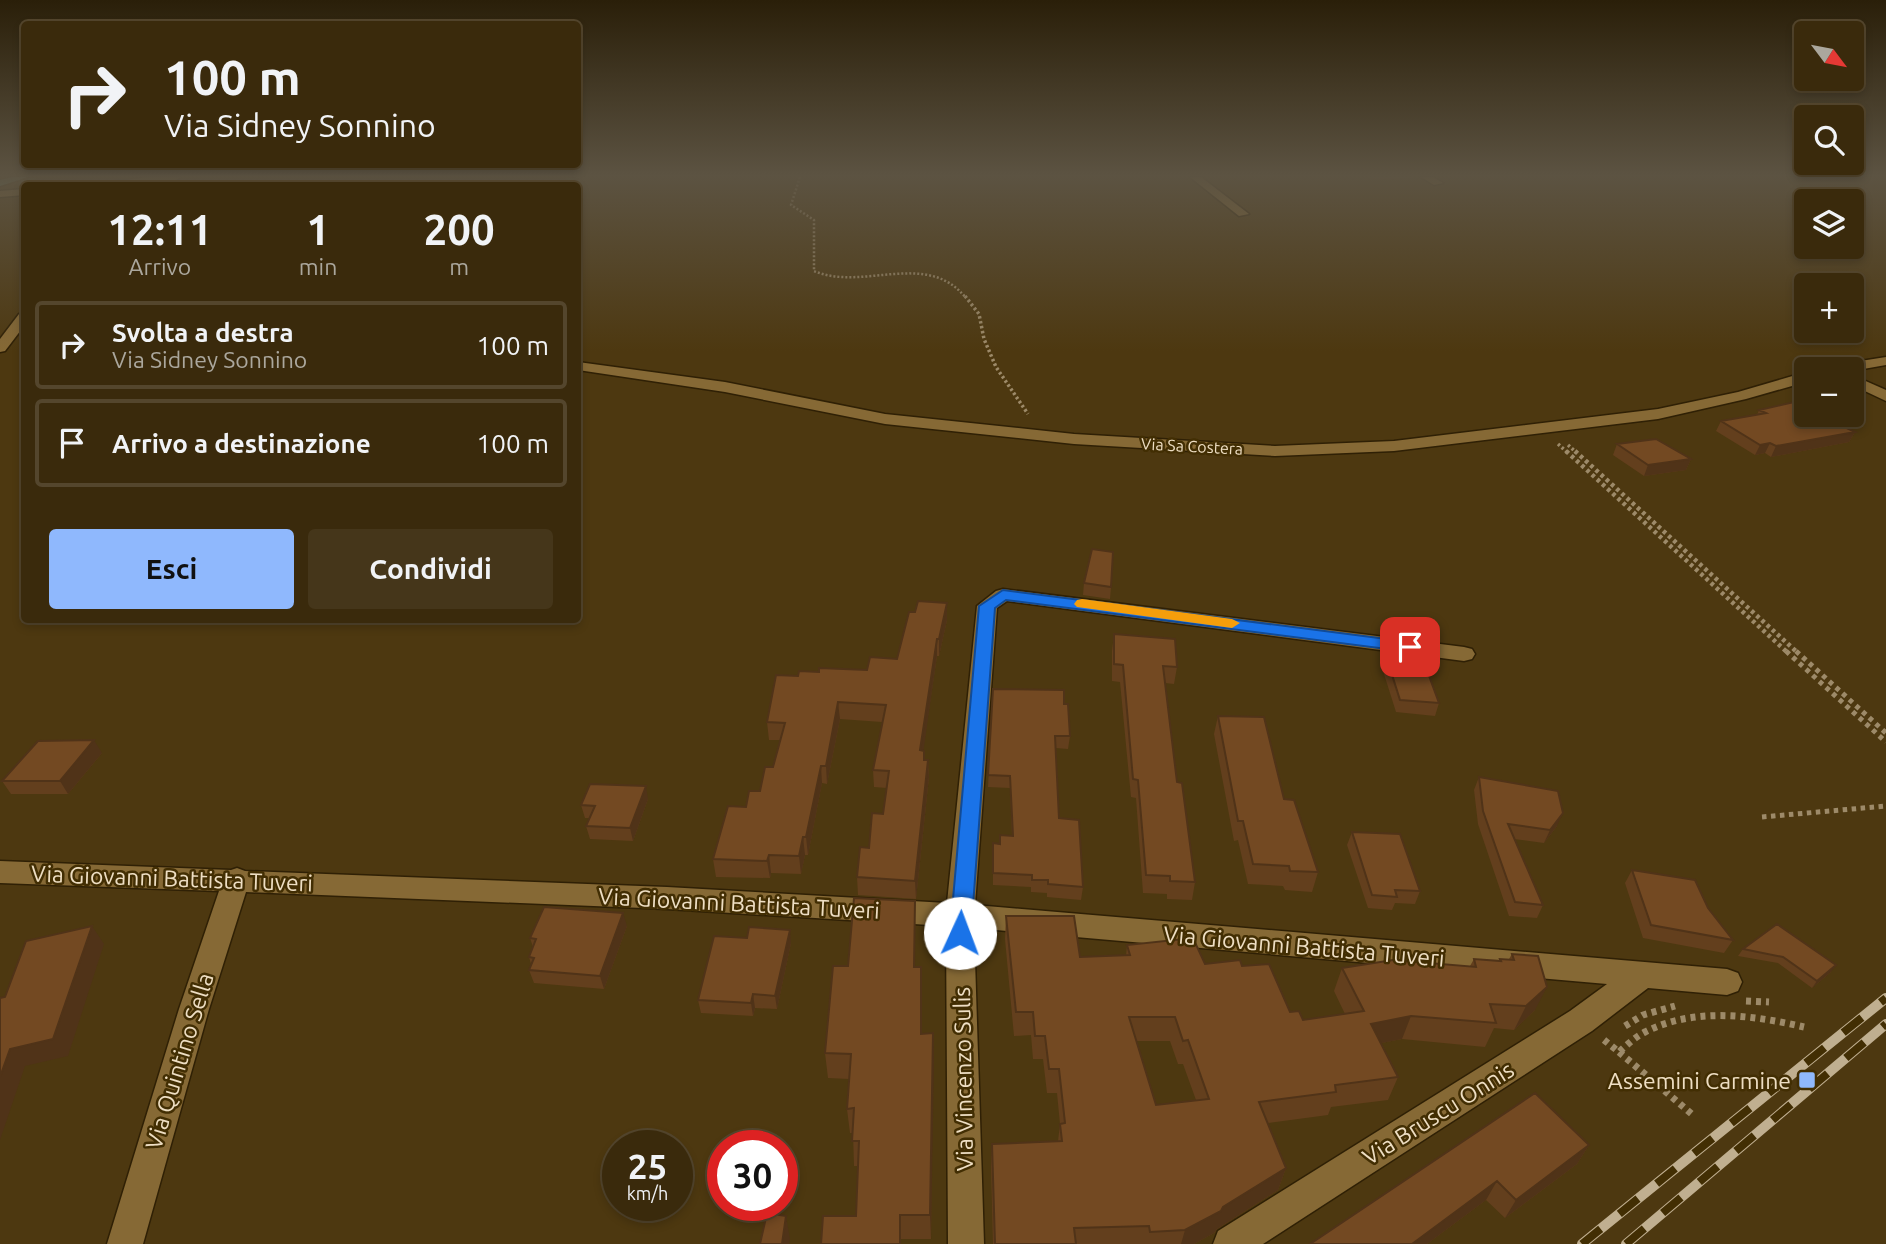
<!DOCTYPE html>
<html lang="it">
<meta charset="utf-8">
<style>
:root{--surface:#3a2a0c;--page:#45361a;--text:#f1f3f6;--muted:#aba79d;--line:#54462d;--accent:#8fb8fd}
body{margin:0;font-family:Ubuntu,sans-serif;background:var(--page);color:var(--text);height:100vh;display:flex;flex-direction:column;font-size:26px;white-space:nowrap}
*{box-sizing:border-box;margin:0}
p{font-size:23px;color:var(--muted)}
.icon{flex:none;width:38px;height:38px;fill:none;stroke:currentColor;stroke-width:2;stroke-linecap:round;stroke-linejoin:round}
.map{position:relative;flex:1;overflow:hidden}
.drawer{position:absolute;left:21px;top:182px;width:560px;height:441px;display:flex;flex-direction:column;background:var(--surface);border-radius:7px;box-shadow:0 4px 10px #0003,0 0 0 2px var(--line)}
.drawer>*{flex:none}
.hud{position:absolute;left:21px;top:21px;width:560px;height:147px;border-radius:7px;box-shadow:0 4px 10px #0003,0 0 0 2px var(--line);background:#3a2a0c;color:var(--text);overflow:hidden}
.needle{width:46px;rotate:122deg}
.controls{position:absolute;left:1794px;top:21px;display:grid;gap:14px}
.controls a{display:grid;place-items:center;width:70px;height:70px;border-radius:7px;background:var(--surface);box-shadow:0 4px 10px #0003,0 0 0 2px var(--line);font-size:35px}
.speed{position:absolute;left:602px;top:1130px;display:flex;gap:14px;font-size:35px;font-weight:700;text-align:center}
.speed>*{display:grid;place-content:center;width:91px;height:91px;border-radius:50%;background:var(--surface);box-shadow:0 4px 10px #0003,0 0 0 2px var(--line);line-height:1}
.speed small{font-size:18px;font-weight:400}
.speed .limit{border:10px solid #d22;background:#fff;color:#111}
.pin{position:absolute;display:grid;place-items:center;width:60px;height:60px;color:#fff;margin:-30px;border-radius:14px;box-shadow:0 4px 10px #0006}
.me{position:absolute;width:77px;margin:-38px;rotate:2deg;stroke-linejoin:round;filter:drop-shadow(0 0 5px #0008)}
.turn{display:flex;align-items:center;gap:24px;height:147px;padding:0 28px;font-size:32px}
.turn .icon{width:91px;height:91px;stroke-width:2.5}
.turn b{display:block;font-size:49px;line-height:60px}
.eta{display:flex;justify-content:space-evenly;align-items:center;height:119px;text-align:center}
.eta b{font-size:42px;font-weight:600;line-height:49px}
.primary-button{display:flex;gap:14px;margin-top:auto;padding:14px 28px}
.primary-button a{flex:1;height:80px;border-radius:7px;background:var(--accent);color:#111;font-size:28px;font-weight:600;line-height:80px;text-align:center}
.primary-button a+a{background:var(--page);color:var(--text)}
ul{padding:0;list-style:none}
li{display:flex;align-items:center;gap:21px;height:88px;margin:0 14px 10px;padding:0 14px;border:4px solid var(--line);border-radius:7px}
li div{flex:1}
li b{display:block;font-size:26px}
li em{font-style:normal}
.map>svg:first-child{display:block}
</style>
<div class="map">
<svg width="1886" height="1244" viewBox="0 0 1886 1244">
<rect width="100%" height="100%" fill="#4d3810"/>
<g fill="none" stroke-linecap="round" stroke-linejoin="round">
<defs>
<path id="minor" d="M149,177h32l-5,3 -54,6h-40z
M1190,177h11l48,37 -10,2z
M1421,177h12l10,6 -9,2z
M24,189v6l-24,2v-6z
M24,313v13l-19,25 -5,1v-13l19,-25z
M1886,357v8l-34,6 -24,-2 7,-4z
M578,362l147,20 160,32 189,20 201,12 119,-5 264,-32 80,-17 68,-20v10l-60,17 -88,20 -264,32 -119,5 -201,-12 -189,-20 -160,-32 -147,-22z
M1852,375l34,15v11l-34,-16z
M1003,589l461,58 8,2 3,5 -3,5 -8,2 -457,-60 -10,7 -22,297 752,64 11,4 4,9 -4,9 -11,4 -79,-7 -56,43 -329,213h-50l5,-13 352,-220 37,-27 -633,-56 10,316h-36l-2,-318 -279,-17 -421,-17 -37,117 -66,235h-36l72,-235 40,-118 -219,-8v-22l231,9 6,-2 8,3 422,16 280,16 30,-297 19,-15z"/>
<path id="major" d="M12,177h16l-28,9v-6z"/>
</defs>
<!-- minor casing -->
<use href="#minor" stroke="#2f2005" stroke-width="3"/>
<!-- major casing -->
<use href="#major" stroke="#2f2005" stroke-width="3"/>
<!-- path-far4 -->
<path stroke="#9d8a69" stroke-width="2.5" stroke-dasharray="2 2" stroke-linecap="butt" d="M800,177l-9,28 23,15v51c49,21 113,-22 152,27"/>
<!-- path-far3 -->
<path stroke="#9d8a69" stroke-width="3.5" stroke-dasharray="2.5 2.5" stroke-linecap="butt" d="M965,296l14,18 5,25 12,28 32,47
M1558,444l10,9
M1568,445l9,8"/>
<!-- path-far2 -->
<path stroke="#9d8a69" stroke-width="4.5" stroke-dasharray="3.5 3.5" stroke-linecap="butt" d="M1566,451l222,202
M1575,451l223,202"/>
<!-- path-far1 -->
<path stroke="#9d8a69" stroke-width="5" stroke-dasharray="4.5 4.5" stroke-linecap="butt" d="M1786,651l100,91
M1796,651l90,82
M1762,817l124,-11"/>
<!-- path -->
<path stroke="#9d8a69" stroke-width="7" stroke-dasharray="5 5" stroke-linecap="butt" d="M1746,1001l23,1
M1625,1026l18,-11 32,-9
M1604,1040l15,12c8,-7 16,-15 26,-20 49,-25 107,-17 159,-5
M1619,1052l75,64"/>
<!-- minor -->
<use href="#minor" fill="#866935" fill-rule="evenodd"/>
<!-- major -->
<use href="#major" fill="#599888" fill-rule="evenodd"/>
<defs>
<path id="rail" d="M1582,1244l304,-246
M1626,1244l260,-220"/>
</defs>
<!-- rail casing -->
<use href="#rail" stroke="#c0af90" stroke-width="10"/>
<!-- rail -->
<use href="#rail" stroke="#422e03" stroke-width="8" stroke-dasharray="24" stroke-linecap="butt"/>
</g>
<!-- wall -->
<path fill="#633f1d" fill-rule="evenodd" d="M1368,177h51l-45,3z
M1759,410l96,22 -6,10 -78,15 -6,-4 -10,2 -39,-24 5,-10 36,-6z
M1617,444l74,15 -5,11 -42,6 -31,-21z
M1084,583l27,4 -1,12 -27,-4z
M947,603v17l-8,36h-2l-14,94 1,10h4l1,17 -13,122 -58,-4 -1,-18 26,-63 4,-26 -13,-1 -1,-17 9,-48 -42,-3 -13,65 -5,-1 -14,72h-3l-4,19 -30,-1 -1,5 -54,-1 -3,-18 33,-52 14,-16 13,-24 8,-27h-12l-2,-18 31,-46 21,-4 48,-2 30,-11 18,-47z
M1114,634l63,33 -3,17 -9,-1 12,99 18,100 -3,18 -25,-1v-5l-24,-1 -7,-95 -5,-1 -11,-115 -8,-1v-30z
M1388,662l51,41 -4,13 -39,-4 -12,-38z
M993,689l71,15 6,32 -2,13 -12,-1 3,70 24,69 -2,13 -34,-3v-4l-16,-1v-5l-38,-2v-42l7,1 12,-8 -2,-48 -22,-1z
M1218,716l66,83 34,73 -6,20 -27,-2 -2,-4 -35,-2 -10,-44 -4,1 -20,-107z
M102,753l-34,41h-57l-9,-13z
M1479,777l78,49 -13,17 -30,-4 29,66 -6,13 -28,-2 -31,-92 -4,-34z
M648,799l-15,42 -43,-2 -4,-13 4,-8h-5l-4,-13z
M1352,832l68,59 -5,13 -20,-1 -3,7 -24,-2 -21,-63z
M1632,870l76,38 25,32 -9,13 -81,-15 -18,-55z
M915,901v66l7,67 11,-1 -2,206h-30v5h-80l35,-28 2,-50h-4l-1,-33h-3l-3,-24 2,-30 -21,-1 -3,-25 23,-87z
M1006,916l74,41 46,-1 1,-11 78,19 37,2 48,46 13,8 42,-6 -11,-23 8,-23 128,-2 4,-7 25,2 1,-2h9l3,-5 23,56 -21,20 -20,-2 -9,19 -83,-8 -21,4 17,34 -10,23 -57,7 -3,8 -60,8 18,45 -8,22 -61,39 -3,4 -20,11h-201l-2,-78 1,-22 66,-3 2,-17 -3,-31h-10l-4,-34h-10l-2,-24 -17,1 -9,-97zM1136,1041h34l8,23h5l13,36 -40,5z
M1777,924l54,48 -19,16 -34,-25 -40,-7 5,-7z
M627,926l-23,63 -70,-6 -5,-13 2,-6 -2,-7 4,-10 -3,-9z
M791,943l-14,66 -22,-1 -2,8 -52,-3 -3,-13z
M1589,1145l-12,19 -72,54 -19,-18 -59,44h-117z"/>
<!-- shaded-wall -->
<path fill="#503318" d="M1855,432l-6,10 -78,15 5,-11z
M1770,443l-5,10 -10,2 5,-10z
M1691,459l-5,11 -42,6 4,-11z
M947,603v17l-8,36v-17z
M937,639v17l-16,112 -1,-18z
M838,702l2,17 -13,65 -1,-18z
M94,740l8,13 -34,41 -8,-13z
M928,760l1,17 -13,122 -1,-18z
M821,766l1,17 -14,72 -2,-18z
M646,786l2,13 -15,42 -3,-13z
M1563,813l-6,13 -13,17 6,-13z
M803,837l2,18 -4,19 -2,-18z
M769,855l2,18 -1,5 -3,-17z
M623,913l4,13 -23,63 -4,-13z
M92,926l12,18 -36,112 -43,10 -25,74v-63l10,-28z
M790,930l1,13 -14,66 -2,-13z
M1836,965l-5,7 -19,16 5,-7z
M1547,987l-12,23 -21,20 12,-24z
M753,994l2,14 -2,8 -2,-13z
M1411,1016l-9,23 -40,8 9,-23z
M933,1033l1,25 -3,181 -1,-24z
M1589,1145l-12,19 -72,54 11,-18z
M1286,1168l-8,22 -61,39 -3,4 -20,11h-13l4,-14z
M1497,1181l-11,19 -59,44h-15z
M786,1216l4,23 -1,5h-7z"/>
<!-- building -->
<path fill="#734922" stroke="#503318" stroke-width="2" fill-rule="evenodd" d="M1794,402l12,6v7h14l35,17 -79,14 -6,-3 -10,2 -39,-24 45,-8 -7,-3z
M1656,439l35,20 -43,6 -31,-21z
M1092,549l21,3 -2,35 -27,-4z
M918,601l29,2 -8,36h-2l-17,111 4,1v9h4l-13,121 -58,-4 3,-30 9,1 3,-35 11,1 6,-43 -16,-1 13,-65 -48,-3 -12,64h-5l-15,71h-3l-4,19 -30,-1 -2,6 -54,-2 15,-53 18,1 3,-16h11l5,-24h8l12,-44 -18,-1 9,-47 22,1 1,-5 20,1v-4l48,2 3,-13 27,2 12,-47h6z
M1114,634l61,5 2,28 -14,-1 14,116 5,1 13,99 -25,-1v-5l-24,-1 -8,-95 -5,-1 -10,-114 -9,-1z
M1388,662l37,3 14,38 -39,-3z
M993,689l71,1v14h4l2,32h-15l4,82 20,2 4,67 -35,-3v-4h-16v-5l-39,-2v-30l7,1v-9l13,1 -3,-60 -22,-1z
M1218,716l46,1 20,82 10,1 24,72 -28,-1 -1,-5 -36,-2 -10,-43h-5z
M94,740l-34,41h-58l36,-40z
M1479,777l79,14 5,22 -13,17 -42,-6 35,81 -28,-3 -32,-91z
M590,784l56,2 -16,42 -44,-2 9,-20 -14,-1z
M1352,832l48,2 20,57 -25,-1 2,7 -25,-2z
M1632,870l63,10 13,28 25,32 -82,-15z
M854,898l61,3 -1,66h7v67l12,-1 -3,182h-30v29h-79l2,-28h33l3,-75h-7l2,-33 -7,1 4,-55 -26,-1 8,-87h15z
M544,907l79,6 -23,63 -71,-6 5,-12 -5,-1 7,-18 -6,-1z
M1006,916h68l6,41 50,-2 -3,-10 66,-7 12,26 35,-4 2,6 27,-2 21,48 9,-1 4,9 61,-9 -22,-43 51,-8 83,7 -2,-8 27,2 -1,-2 14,1 -2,-6 26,2 9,31 -21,19 -36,-2 6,19 -85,-7 -40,8 27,53 -63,8 1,7 -77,10 27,66 -63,39 -2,4 -36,19 -35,2 -1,-6 -75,2 2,16h-81l-3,-100 70,-3 -2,-17 5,-1 -6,-54h-10l-4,-33h-10l-2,-24h-17zM1129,1017h46l8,24 5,-1 21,59 -53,6z
M1777,924l59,41 -19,16 -34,-24 -40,-8z
M92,926l-39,113 -43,10 -10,28v-79l5,-1 21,-56z
M749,927l41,3 -15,66 -22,-2 -2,9 -53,-3 16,-64 33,2z
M1535,1093l54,52 -73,55 -19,-19 -85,63h-102z
M767,1213l19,3 -4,28h-22z"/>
<!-- sky -->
<linearGradient id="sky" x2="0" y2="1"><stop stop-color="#2a1f09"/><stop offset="0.5" stop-color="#5c5342"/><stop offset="1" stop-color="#5c5342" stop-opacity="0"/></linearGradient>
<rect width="1886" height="351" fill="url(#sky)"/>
<!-- route -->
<path fill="#1a73e8" stroke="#114b97" stroke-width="2" d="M1003,590l407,52 8,5 -8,5 -404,-52 -11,8 -24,325 -3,6 -8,3 -7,-3 -3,-6 29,-327z"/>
<!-- slow -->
<path fill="#f59e0b" d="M1082,599l150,20 8,4 -8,5 -155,-21 -3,-3 3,-4z"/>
<!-- markers -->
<rect fill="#8fb8fd" stroke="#422e03" stroke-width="2.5" x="1798" y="1071" width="18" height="18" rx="3.5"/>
<g text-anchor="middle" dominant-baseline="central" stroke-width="5" stroke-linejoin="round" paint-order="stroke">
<!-- far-street labels -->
<g font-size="16" fill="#eedec3" stroke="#422e03">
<text transform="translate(1192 446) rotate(3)">Via Sa Costera</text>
</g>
<!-- near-street labels -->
<g font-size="23" fill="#eedec3" stroke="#422e03">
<text transform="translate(172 878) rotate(2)">Via Giovanni Battista Tuveri</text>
<text transform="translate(739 903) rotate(3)">Via Giovanni Battista Tuveri</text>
<text transform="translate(1304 946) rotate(5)">Via Giovanni Battista Tuveri</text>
<text transform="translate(179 1061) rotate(-73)">Via Quintino Sella</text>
<text transform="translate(963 1079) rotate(-91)">Via Vincenzo Sulis</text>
<text transform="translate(1438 1113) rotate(-32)">Via Bruscu Onnis</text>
</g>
<!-- near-poi labels -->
<g font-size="23" fill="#eedec3" stroke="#422e03" text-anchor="end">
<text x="1791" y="1080">Assemini Carmine</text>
</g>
</g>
</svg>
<div class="controls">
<a><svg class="needle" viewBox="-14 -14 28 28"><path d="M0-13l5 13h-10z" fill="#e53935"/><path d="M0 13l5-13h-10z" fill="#aba79d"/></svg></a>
<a><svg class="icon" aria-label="search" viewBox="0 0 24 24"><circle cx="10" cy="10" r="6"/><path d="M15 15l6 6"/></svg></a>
<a><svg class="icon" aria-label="layers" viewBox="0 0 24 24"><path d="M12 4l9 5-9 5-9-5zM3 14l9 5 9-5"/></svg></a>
<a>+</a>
<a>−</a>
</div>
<div class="speed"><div>25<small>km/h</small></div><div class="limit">30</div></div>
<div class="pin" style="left:1410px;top:647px;background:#d93025"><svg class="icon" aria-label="arrive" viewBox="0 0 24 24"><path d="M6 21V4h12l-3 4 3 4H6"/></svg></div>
<svg class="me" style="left:960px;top:933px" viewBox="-20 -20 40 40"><circle r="19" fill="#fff"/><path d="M0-13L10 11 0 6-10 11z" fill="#1a73e8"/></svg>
<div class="hud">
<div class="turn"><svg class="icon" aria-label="right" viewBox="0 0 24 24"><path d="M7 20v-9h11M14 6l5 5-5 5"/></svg><div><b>100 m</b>Via Sidney Sonnino</div></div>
</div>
<section class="drawer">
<div class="eta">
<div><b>12:11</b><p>Arrivo</p></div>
<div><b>1</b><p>min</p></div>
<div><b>200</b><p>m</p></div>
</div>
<ul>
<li><svg class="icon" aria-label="right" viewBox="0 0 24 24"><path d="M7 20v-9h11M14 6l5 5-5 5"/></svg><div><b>Svolta a destra</b><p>Via Sidney Sonnino</p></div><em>100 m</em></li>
<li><svg class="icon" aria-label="arrive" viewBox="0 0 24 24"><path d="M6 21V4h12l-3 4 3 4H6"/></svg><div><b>Arrivo a destinazione</b></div><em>100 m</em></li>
</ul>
<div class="primary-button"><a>Esci</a><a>Condividi</a></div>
</section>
</div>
